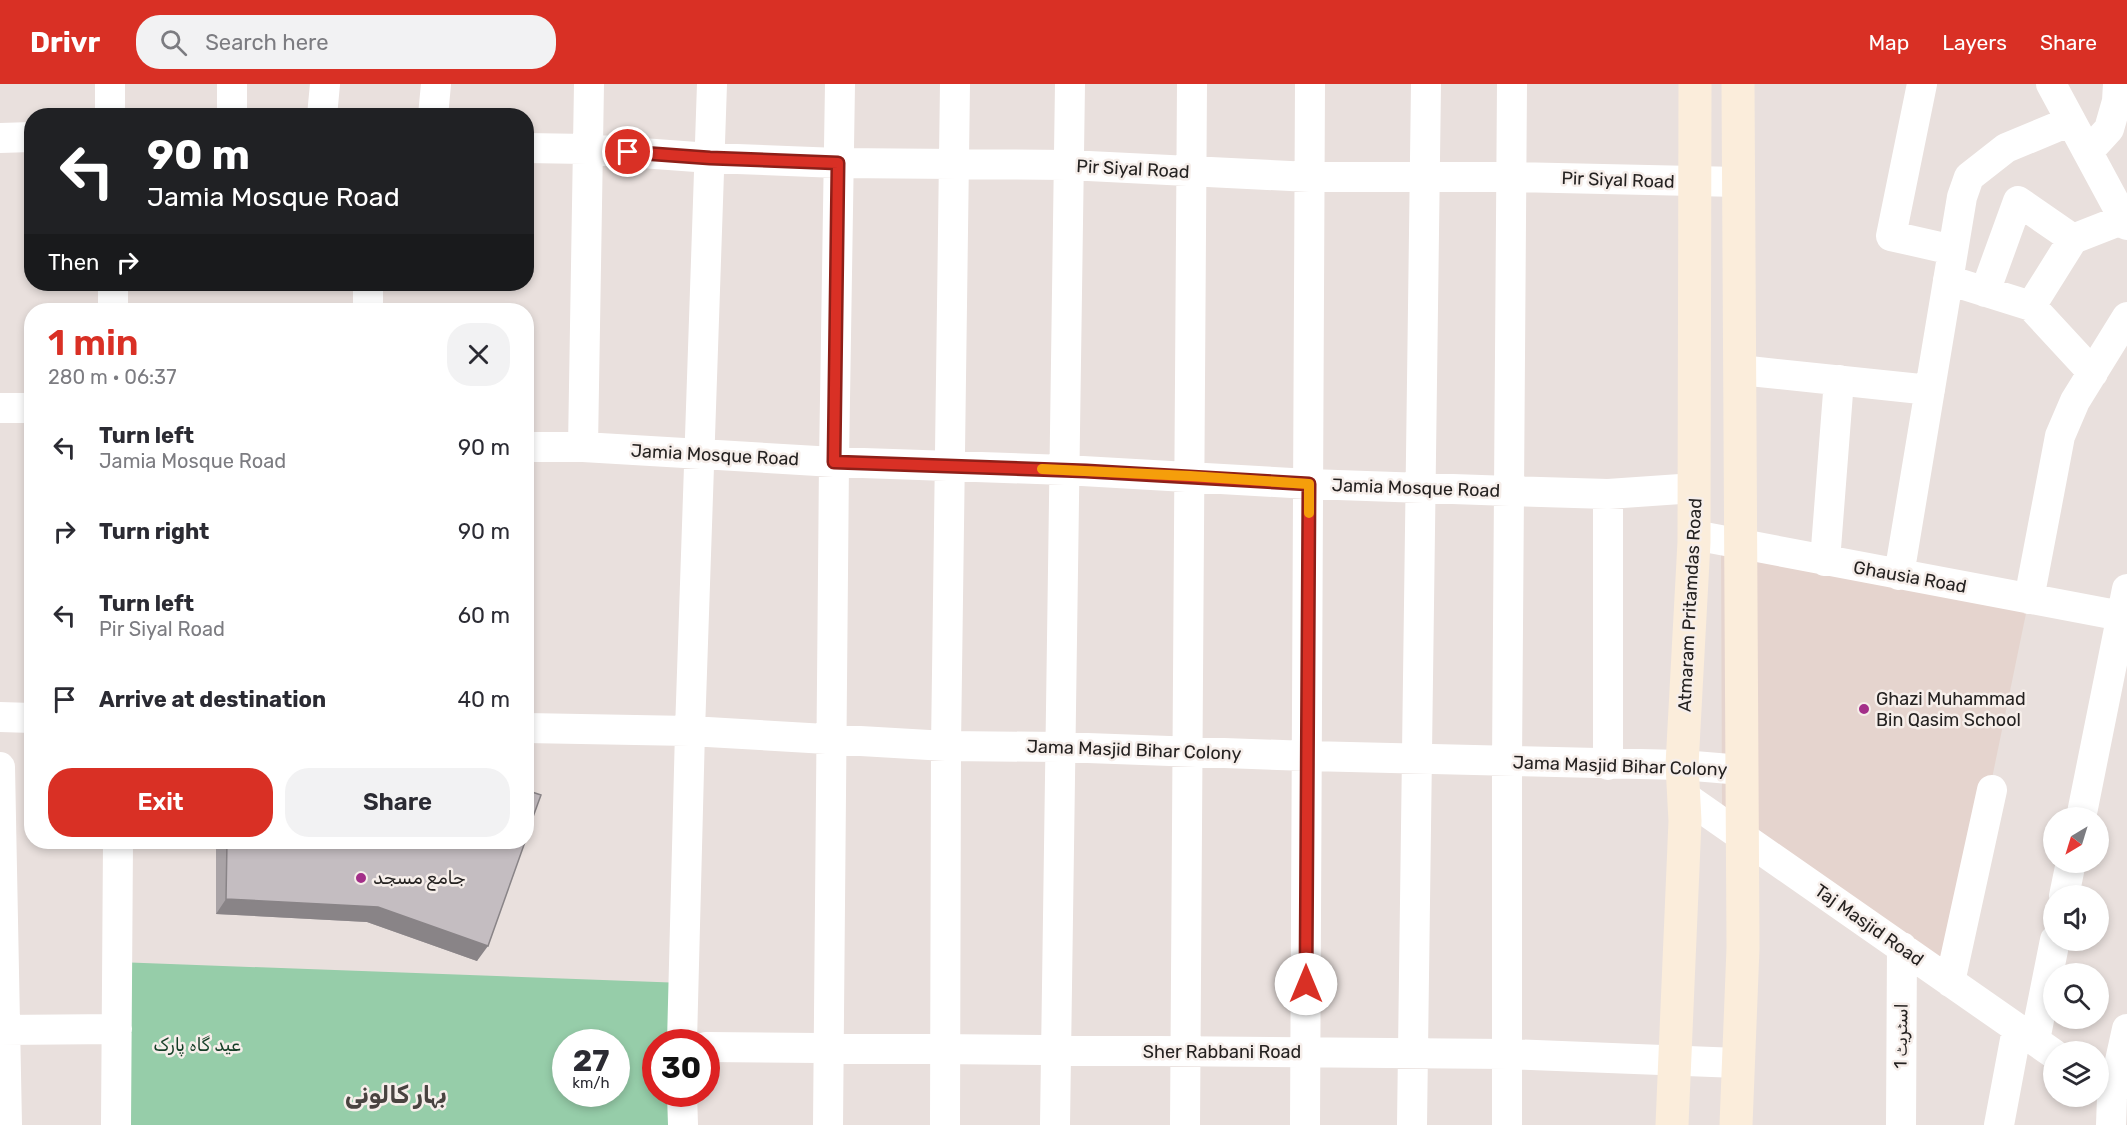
<!DOCTYPE html>
<meta charset="utf-8">
<style>
:root{--surface:#fff;--page:#f2f2f3;--text:#2b2b33;--muted:#7c7c81;--accent:#d93025}
body{margin:0;font-family:Rubik,"Noto Naskh Arabic",sans-serif;background:var(--page);color:var(--text);height:100vh;display:flex;flex-direction:column;font-size:22px;white-space:nowrap}
*{box-sizing:border-box;margin:0}
p{font-size:20px;color:var(--muted)}
.icon{flex:none;width:33px;height:33px;fill:none;stroke:currentColor;stroke-width:2;stroke-linecap:round;stroke-linejoin:round}
.map{position:relative;flex:1;overflow:hidden}
.drawer{position:absolute;left:24px;top:219px;width:510px;height:546px;display:flex;flex-direction:column;background:var(--surface);border-radius:24px;box-shadow:0 3px 9px #0003}
.drawer>*{flex:none}
.hud{position:absolute;left:24px;top:24px;width:510px;height:183px;border-radius:24px;box-shadow:0 3px 9px #0003;background:#202124;color:#fff;overflow:hidden}
.needle{width:39px;rotate:218deg}
.fabs{position:absolute;left:2043px;top:723px;display:grid;gap:12px}
.fabs a{display:grid;place-items:center;width:66px;height:66px;border-radius:50%;background:var(--surface);box-shadow:0 3px 9px #0003;font-size:30px}
.speed{position:absolute;left:552px;top:945px;display:flex;gap:12px;font-size:30px;font-weight:700;text-align:center}
.speed>*{display:grid;place-content:center;width:78px;height:78px;border-radius:50%;background:var(--surface);box-shadow:0 3px 9px #0003;line-height:1}
.speed small{font-size:15px;font-weight:400}
.speed .limit{border:9px solid #d22;background:#fff;color:#111}
.pin{position:absolute;display:grid;place-items:center;width:51px;height:51px;color:#fff;margin:-26px;border:3px solid #fff;border-radius:50%;box-shadow:0 2px 6px #0007}
.me{position:absolute;width:66px;margin:-33px;rotate:0deg;stroke-linejoin:round;filter:drop-shadow(0 0 4px #0008)}
.turn{display:flex;align-items:center;gap:21px;height:126px;padding:0 24px;font-size:27px}
.turn .icon{width:78px;height:78px;stroke-width:2.5}
.turn b{display:block;font-size:42px;line-height:51px}
.then{display:flex;align-items:center;height:57px;padding:0 24px;background:#0003;gap:12px;font-size:22px}
.round{display:grid;place-items:center;flex:none;width:63px;height:63px;border-radius:24px;background:var(--page)}
.summary{display:flex;align-items:center;justify-content:space-between;height:102px;padding:0 24px}
h1{font-size:36px;font-weight:600;line-height:45px;color:var(--accent)}
.button{display:flex;gap:12px;margin-top:auto;padding:12px 24px}
.button a{flex:1;height:69px;border-radius:24px;background:var(--accent);color:#fff;font-size:24px;font-weight:600;line-height:69px;text-align:center}
.button a+a{background:var(--page);color:var(--text)}
ul{padding:0;list-style:none}
li{display:flex;align-items:center;gap:18px;height:84px;padding:0 24px}
li div{flex:1}
li b{display:block;font-size:22px}
li em{font-style:normal}
header{display:flex;align-items:center;gap:36px;box-sizing:border-box;height:84px;padding:0 30px;background:var(--accent);color:#fff}
header strong{font-size:28px}
nav{display:flex;gap:33px;margin-inline-start:auto;font-size:21px}
.search{width:420px;height:54px;background:var(--page);display:flex;align-items:center;gap:15px;box-sizing:border-box;padding:0 21px;border-radius:24px;color:var(--muted);font-size:22px}
.map>svg:first-child{display:block}
</style>
<header>
<strong>Drivr</strong>
<div class="search"><svg class="icon" aria-label="search" viewBox="0 0 24 24"><circle cx="10" cy="10" r="6"/><path d="M15 15l6 6"/></svg>Search here</div>
<nav><a>Map</a><a>Layers</a><a>Share</a></nav>
</header>
<div class="map">
<svg width="2127" height="1041" viewBox="0 0 2127 1041">
<rect width="100%" height="100%" fill="#e9e0dd"/>
<!-- built -->
<path fill="#e5d4ce" d="M1721,458l308,57 -79,383 -228,-163z"/>
<!-- green -->
<path fill="#96cda9" fill-rule="evenodd" d="M117,878l567,21v59h-28v52h28v31h-568zM566,958h50v52h-50z"/>
<g fill="none" stroke-linecap="round" stroke-linejoin="round">
<!-- street -->
<path stroke="#fff" stroke-width="30" d="M1922,0l-31,152 62,14
M2051,0l76,141
M110,32v-32
M232,32v-32
M322,32l3,-32
M433,32l3,-32
M0,54l32,-1
M526,64l61,1 123,9 128,5 230,2 242,12h201l228,5
M2088,68l21,-23 8,-28 1,-17
M1948,196l83,26 62,67
M113,200v26
M1985,208l33,-91 55,38
M2031,222l42,-67 51,-20
M368,226v-26
M1740,286l190,20
M0,324h32
M526,363h57l251,15 231,8 244,14 201,7 98,3 87,-6
M583,363l6,-363
M1694,451l433,82
M1825,477l14,-181
M1899,491l63,-378 7,-20 37,-29 65,-27
M2029,515l31,-163 15,-35 52,-84
M0,633l32,1
M526,644l164,3 256,15 114,1 248,9 374,9 60,5
M1608,681v-271
M0,683l7,358
M1684,712l370,258
M2081,734l46,-229
M2064,812l7,-34
M1950,898l42,-192
M0,946l117,-1
M2035,956l20,-100
M682,958l8,-311 22,-647
M706,963l802,7 230,9
M682,1010l1,31
M116,1041l2,-283
M828,1041l6,-663 6,-378
M945,1041l1,-379 9,-662
M1055,1041l15,-1041
M1185,1041l7,-1041
M1305,1041l5,-1041
M1412,1041l14,-1041
M1507,1041v-363l5,-678
M1901,1041l1,-178
M1999,1041l18,-96
M2111,1041l1,-28 15,-68"/>
<!-- secondary -->
<path stroke="#fbeddb" stroke-width="33" d="M1672,1041l13,-304 -3,-56 12,-223 1,-458
M1736,1041l7,-177 -5,-864"/>
</g>
<!-- wall -->
<path fill="#a9a3a6" d="M216,758h309l-48,119 -110,-39 -151,-8z"/>
<!-- shaded-wall -->
<path fill="#898487" d="M226,815l152,8 110,39 -11,15 -110,-39 -151,-8z"/>
<!-- building -->
<path fill="#c4bdc1" stroke="#898487" stroke-width="1.5" d="M526,706l15,5 -15,41z
M227,758h298l-37,104 -110,-39 -152,-8z"/>
<g fill="none" stroke-linecap="round" stroke-linejoin="round">
<defs>
<path id="route" d="M628,68l82,6 128,5 -4,299 252,9 223,13 -3,500"/>
</defs>
<!-- route casing -->
<use href="#route" stroke="#8d1f18" stroke-width="15"/>
<!-- route -->
<use href="#route" stroke="#d93025" stroke-width="10"/>
<!-- slow -->
<path stroke="#f59e0b" stroke-width="10" d="M1042,385l148,7 119,8v29"/>
</g>
<!-- markers -->
<g fill="#a32f89" stroke="#f6eeea" stroke-width="2">
<circle cx="1864" cy="625" r="6"/>
<circle cx="361" cy="794" r="6"/>
</g>
<g text-anchor="middle" dominant-baseline="central" stroke-width="5" stroke-linejoin="round" paint-order="stroke">
<!-- street labels -->
<g font-size="18" fill="#252221" stroke="#f6eeea">
<text transform="translate(1133 85) rotate(3)">Pir Siyal Road</text>
<text transform="translate(1618 96) rotate(2)">Pir Siyal Road</text>
<text transform="translate(715 371) rotate(3)">Jamia Mosque Road</text>
<text transform="translate(1416 404) rotate(2)">Jamia Mosque Road</text>
<text transform="translate(1910 493) rotate(10)">Ghausia Road</text>
<text transform="translate(1690 521) rotate(-87)">Atmaram Pritamdas Road</text>
<text transform="translate(1134 666) rotate(2)">Jama Masjid Bihar Colony</text>
<text transform="translate(1620 682) rotate(2)">Jama Masjid Bihar Colony</text>
<text transform="translate(1869 841) rotate(35)">Taj Masjid Road</text>
<text transform="translate(1901 952) rotate(-89)">اسٹریٹ 1</text>
<text x="1222" y="968">Sher Rabbani Road</text>
</g>
<!-- poi labels -->
<g font-size="18" fill="#252221" stroke="#f6eeea" text-anchor="start">
<text x="1876" y="615">Ghazi Muhammad<tspan x="1876" dy="21">Bin Qasim School</tspan></text>
<text x="373" y="794">جامع مسجد</text>
</g>
<!-- park labels -->
<g font-size="18" fill="#143e26" stroke="#f6eeea">
<text x="197" y="961">عید گاہ پارک</text>
</g>
<!-- district labels -->
<g font-size="24" font-weight="bold" fill="#494340" stroke="#f6eeea">
<text x="396" y="1011">بہار کالونی</text>
</g>
</g>
</svg>
<div class="fabs">
<a><svg class="needle" viewBox="-14 -14 28 28"><path d="M0-13l5 13h-10z" fill="#e53935"/><path d="M0 13l5-13h-10z" fill="#7c7c81"/></svg></a>
<a><svg class="icon" aria-label="sound" viewBox="0 0 24 24"><path d="M4 9h4l5-4v14l-5-4H4zM17 9q2 3 0 6"/></svg></a>
<a><svg class="icon" aria-label="search" viewBox="0 0 24 24"><circle cx="10" cy="10" r="6"/><path d="M15 15l6 6"/></svg></a>
<a><svg class="icon" aria-label="layers" viewBox="0 0 24 24"><path d="M12 4l9 5-9 5-9-5zM3 14l9 5 9-5"/></svg></a>
</div>
<div class="speed"><div>27<small>km/h</small></div><div class="limit">30</div></div>
<div class="pin" style="left:628px;top:68px;background:#d93025"><svg class="icon" aria-label="arrive" viewBox="0 0 24 24"><path d="M6 21V4h12l-3 4 3 4H6"/></svg></div>
<svg class="me" style="left:1306px;top:900px" viewBox="-20 -20 40 40"><circle r="19" fill="#fff"/><path d="M0-13L10 11 0 6-10 11z" fill="#d93025"/></svg>
<div class="hud">
<div class="turn"><svg class="icon" aria-label="left" viewBox="0 0 24 24"><path d="M17 20v-9H6M10 6l-5 5 5 5"/></svg><div><b>90 m</b>Jamia Mosque Road</div></div>
<div class="then">Then<svg class="icon" aria-label="right" viewBox="0 0 24 24"><path d="M7 20v-9h11M14 6l5 5-5 5"/></svg></div>
</div>
<section class="drawer">
<div class="summary"><div><h1>1 min</h1><p>280 m · 06:37</p></div><a class="round"><svg class="icon" aria-label="close" viewBox="0 0 24 24"><path d="M6 6l12 12M18 6L6 18"/></svg></a></div>
<ul>
<li><svg class="icon" aria-label="left" viewBox="0 0 24 24"><path d="M17 20v-9H6M10 6l-5 5 5 5"/></svg><div><b>Turn left</b><p>Jamia Mosque Road</p></div><em>90 m</em></li>
<li><svg class="icon" aria-label="right" viewBox="0 0 24 24"><path d="M7 20v-9h11M14 6l5 5-5 5"/></svg><div><b>Turn right</b></div><em>90 m</em></li>
<li><svg class="icon" aria-label="left" viewBox="0 0 24 24"><path d="M17 20v-9H6M10 6l-5 5 5 5"/></svg><div><b>Turn left</b><p>Pir Siyal Road</p></div><em>60 m</em></li>
<li><svg class="icon" aria-label="arrive" viewBox="0 0 24 24"><path d="M6 21V4h12l-3 4 3 4H6"/></svg><div><b>Arrive at destination</b></div><em>40 m</em></li>
</ul>
<div class="button"><a>Exit</a><a>Share</a></div>
</section>
</div>
